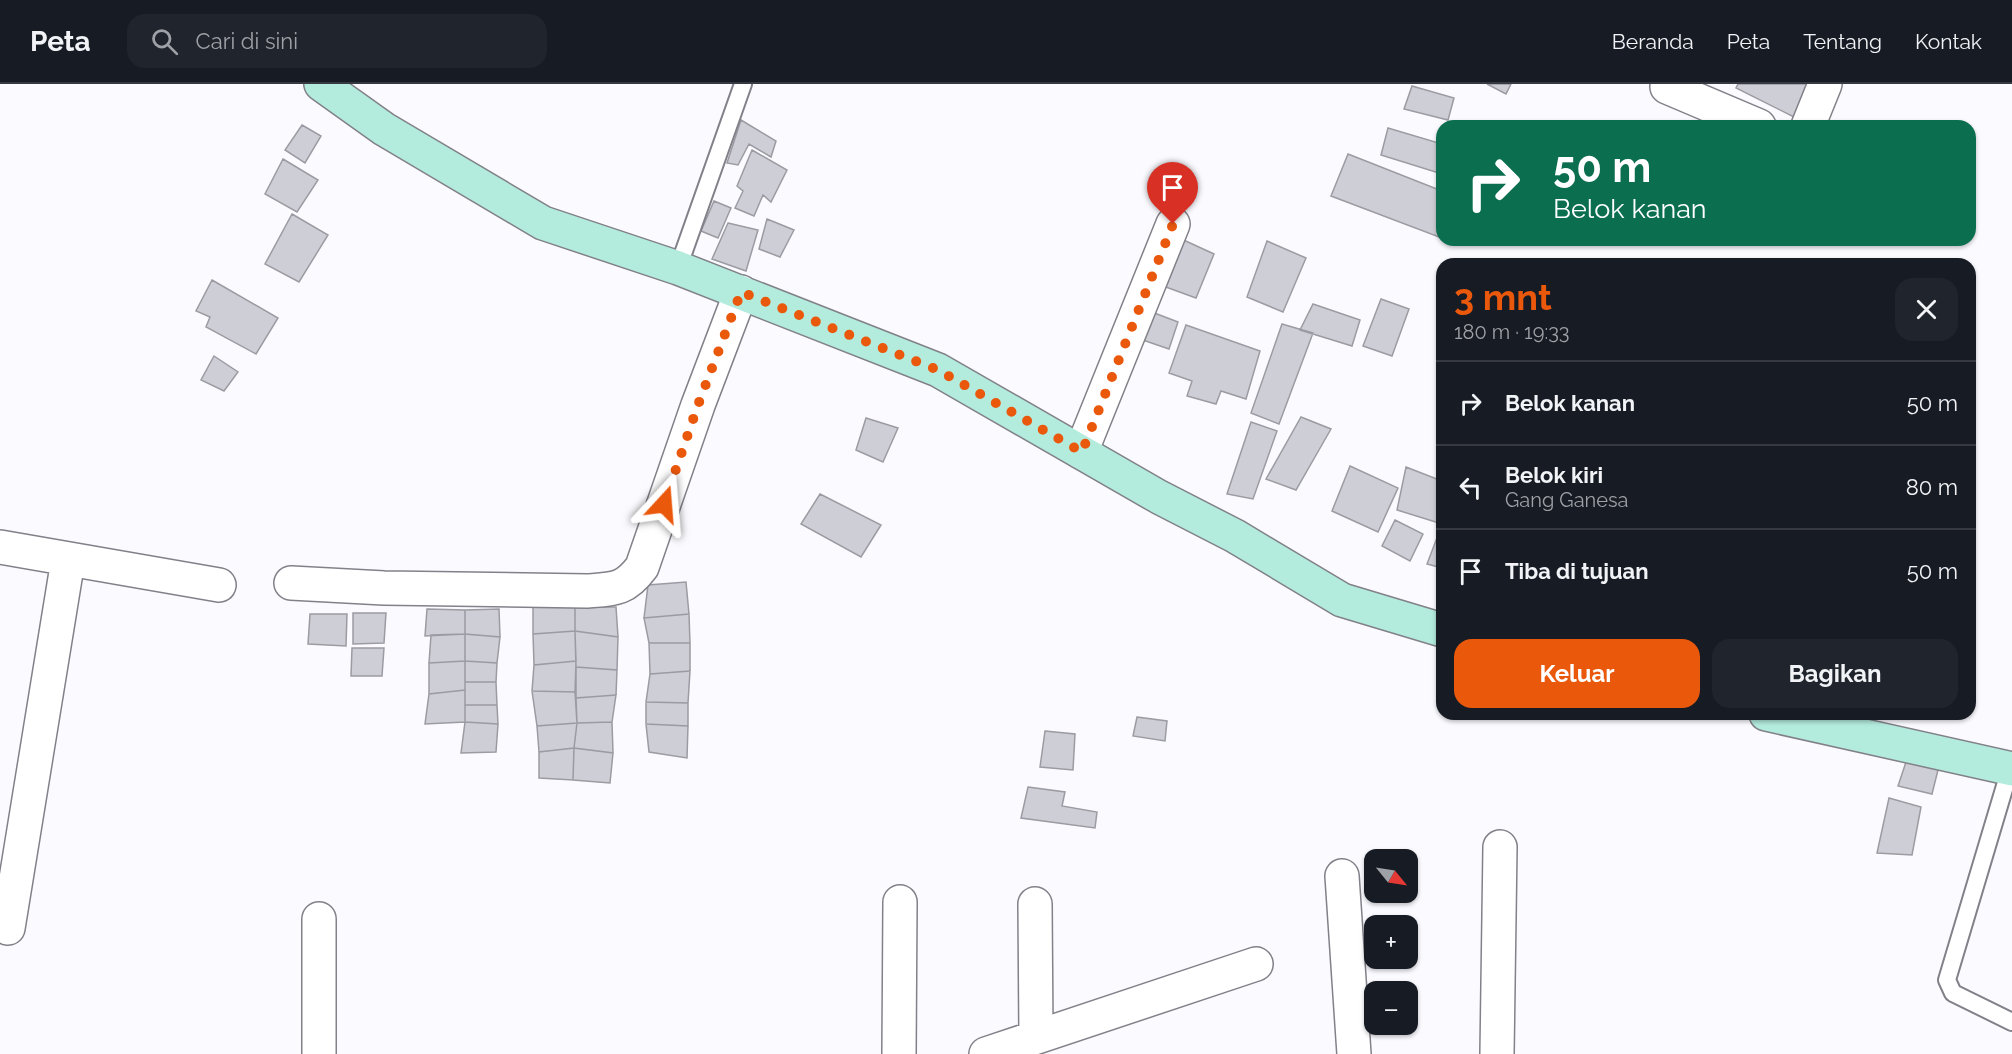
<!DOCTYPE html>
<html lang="id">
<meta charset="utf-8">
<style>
:root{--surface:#171b24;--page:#20242c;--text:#f1f3f6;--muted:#9ea1a6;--line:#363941;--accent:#ea580c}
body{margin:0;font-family:Raleway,sans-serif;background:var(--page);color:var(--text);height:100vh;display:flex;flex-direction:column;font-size:22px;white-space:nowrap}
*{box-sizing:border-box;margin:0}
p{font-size:20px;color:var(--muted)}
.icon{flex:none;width:33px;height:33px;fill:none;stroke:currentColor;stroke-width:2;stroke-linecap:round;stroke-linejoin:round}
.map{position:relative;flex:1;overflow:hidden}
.drawer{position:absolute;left:1436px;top:174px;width:540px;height:462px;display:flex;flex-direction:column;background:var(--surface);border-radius:18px;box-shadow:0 2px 4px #0004}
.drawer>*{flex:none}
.guide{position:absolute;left:1436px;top:36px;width:540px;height:126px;border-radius:18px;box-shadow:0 2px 4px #0004;background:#0b6e4f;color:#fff;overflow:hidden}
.needle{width:39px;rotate:120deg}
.fabs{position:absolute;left:1364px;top:765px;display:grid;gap:12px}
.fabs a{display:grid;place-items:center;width:54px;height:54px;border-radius:12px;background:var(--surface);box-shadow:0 2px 4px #0004;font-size:30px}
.pin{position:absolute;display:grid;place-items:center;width:51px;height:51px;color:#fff;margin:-62px -26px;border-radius:50% 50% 50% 0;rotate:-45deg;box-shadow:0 0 6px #0007}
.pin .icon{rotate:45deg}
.me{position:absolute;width:66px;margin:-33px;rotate:19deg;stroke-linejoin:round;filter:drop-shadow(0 0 4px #0008)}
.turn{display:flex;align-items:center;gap:21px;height:126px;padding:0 18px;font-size:27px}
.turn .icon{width:78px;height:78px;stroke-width:2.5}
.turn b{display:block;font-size:42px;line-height:51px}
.round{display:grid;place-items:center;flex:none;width:63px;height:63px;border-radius:18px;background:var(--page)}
.summary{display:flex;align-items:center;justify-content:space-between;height:102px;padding:0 18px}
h1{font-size:36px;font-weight:700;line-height:45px;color:var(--accent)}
.primary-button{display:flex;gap:12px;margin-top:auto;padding:12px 18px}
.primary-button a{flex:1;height:69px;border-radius:18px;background:var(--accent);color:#fff;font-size:24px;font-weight:700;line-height:69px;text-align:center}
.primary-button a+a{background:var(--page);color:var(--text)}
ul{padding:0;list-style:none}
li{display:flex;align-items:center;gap:18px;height:84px;padding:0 18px;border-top:2px solid var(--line)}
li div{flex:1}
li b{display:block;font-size:22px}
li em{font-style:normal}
header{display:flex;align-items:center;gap:36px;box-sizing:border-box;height:84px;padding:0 30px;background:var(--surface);border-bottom:2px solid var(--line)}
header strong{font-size:28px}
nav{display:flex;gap:33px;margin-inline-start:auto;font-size:21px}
.search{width:420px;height:54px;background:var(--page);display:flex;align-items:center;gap:15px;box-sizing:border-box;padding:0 21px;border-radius:18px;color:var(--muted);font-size:22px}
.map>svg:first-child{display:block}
</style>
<header>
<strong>Peta</strong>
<div class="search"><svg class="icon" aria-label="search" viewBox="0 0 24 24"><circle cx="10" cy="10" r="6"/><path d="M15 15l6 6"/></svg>Cari di sini</div>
<nav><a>Beranda</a><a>Peta</a><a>Tentang</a><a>Kontak</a></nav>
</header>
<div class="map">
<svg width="2012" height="970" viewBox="0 0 2012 970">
<rect width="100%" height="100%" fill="#fbfbff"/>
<!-- building -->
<path fill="#ceced6" stroke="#9c9ba3" stroke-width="1.5" d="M1487,0h24l-5,10z
M1738,0h74l-18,33 -58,-29z
M1412,2l42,12 -6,22 -44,-11z
M741,36l35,21 -5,16 -22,-13 -11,21 -11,-2z
M302,41l19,11 -16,27 -20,-13z
M1388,44l54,16v30l-61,-19z
M752,66l35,20 -16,32 -8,-7 -9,21 -19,-8 8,-17 -6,-5z
M1348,70l94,37 -3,46 -108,-41z
M283,75l35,21 -21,32 -32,-18z
M714,117l17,7 -13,30 -17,-7z
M292,130l36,21 -29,47 -34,-18z
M767,135l27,11 -14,27 -21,-8z
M728,139l30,7 -12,41 -34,-12z
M1177,153l37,17 -18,44 -33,-12z
M1267,157l39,17 -23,54 -36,-15z
M212,196l66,38 -22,36 -50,-27 4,-10 -14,-6z
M1381,215l28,10 -17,47 -29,-10z
M1313,220l47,16 -8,26 -52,-16z
M1144,225l34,13 -9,27 -35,-12z
M1282,240l31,9 -34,91 -28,-11z
M1186,241l74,26 -14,48 -25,-8 -5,13 -29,-8 5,-15 -23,-8z
M214,272l24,16 -14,19 -23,-11z
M1301,333l30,12 -35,61 -30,-11z
M866,334l32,10 -15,34 -27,-12z
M1251,338l26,9 -24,68 -26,-5z
M1350,382l48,22 -20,44 -46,-21z
M1406,383l36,14v43l-45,-14z
M820,410l61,31 -20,32 -60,-33z
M1395,436l28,14 -13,27 -28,-15z
M1440,446h2v38l-15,-4z
M686,498l3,32 -45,4 4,-33z
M533,523h42v24l-42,3z
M575,523h41l2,30 -43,-6z
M427,525l38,1v24l-40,2z
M499,525l1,28 -35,-3v-24z
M353,529h33l-2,30 -31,1z
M310,530h37l-1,32 -38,-2z
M689,530l1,29h-41l-5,-25z
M575,547l1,30 -42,4 -1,-31z
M575,547l43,6 -1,33 -41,-3z
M465,550v27l-36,2 2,-28z
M465,550l35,3 -3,26 -32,-2z
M649,559h41v28l-40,3z
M352,564h32l-2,28h-31z
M465,577v29l-36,4v-31z
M465,577l32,2 -1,19h-31z
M576,577l-1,31 -43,-1 2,-26z
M576,583l41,3 -1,25 -40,3z
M690,587l-2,32 -42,-1 4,-28z
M465,598h31l1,23h-32z
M465,606v32l-40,2 4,-30z
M532,607l43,1 2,31 -40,3z
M616,611l-4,27 -35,1 -1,-25z
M646,618l42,1v23l-42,-2z
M465,621h32l1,19 -33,-2z
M1137,633l30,4 -2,20 -32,-5z
M465,638l33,2 -2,28 -35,1z
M612,638l1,31 -39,-5 3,-25z
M577,639l-3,25 -35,4 -2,-26z
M646,640l42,2 -1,32 -38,-6z
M1045,647l30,3 -2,36 -33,-3z
M1911,663l31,7 -10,40 -34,-8z
M574,664l-1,32 -34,-2v-26z
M574,664l39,5 -3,30 -37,-3z
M1028,703l37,5 -3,14 35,6 -2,16 -74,-10z
M1889,714l32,9 -9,48 -35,-2z"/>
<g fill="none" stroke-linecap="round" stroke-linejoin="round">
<defs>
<path id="lane" d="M678,184l65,-184
M2010,685l-63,211 6,13 59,29"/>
<path id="street" d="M1667,3l92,39
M1808,42l17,-42
M1081,368l92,-228
M0,463l219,38
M291,499l93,5 203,3c27,-2 38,-1 55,-24l56,-162 43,-113
M1342,792l12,178
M1035,820l1,133
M319,835v135
M8,844l60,-368
M899,970l1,-152
M986,970l270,-90
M1497,970l3,-207"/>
<path id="secondary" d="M321,0l63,45 159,94 135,45 260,102 221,127 76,39 107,64 100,30
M1766,630l246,55"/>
</defs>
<!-- lane casing -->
<use href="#lane" stroke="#828189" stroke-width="20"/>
<!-- street casing -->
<use href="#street" stroke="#828189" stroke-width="36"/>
<!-- secondary casing -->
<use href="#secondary" stroke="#828189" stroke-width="36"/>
<!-- lane -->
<use href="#lane" stroke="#fff" stroke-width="16"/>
<!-- street -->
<use href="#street" stroke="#fff" stroke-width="33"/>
<!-- secondary -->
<use href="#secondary" stroke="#b3ebdd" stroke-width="33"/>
</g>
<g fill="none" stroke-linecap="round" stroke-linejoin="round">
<!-- route -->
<path stroke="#ea580c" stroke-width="10" stroke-dasharray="0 18" d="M664,420l34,-99 43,-113 197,78 144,82 91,-228"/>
</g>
</svg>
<div class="fabs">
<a><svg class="needle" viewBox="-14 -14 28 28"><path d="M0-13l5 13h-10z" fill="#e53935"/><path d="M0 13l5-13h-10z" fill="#9ea1a6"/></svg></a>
<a>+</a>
<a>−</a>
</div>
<div class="pin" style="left:1173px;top:140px;background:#d93025"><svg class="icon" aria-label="arrive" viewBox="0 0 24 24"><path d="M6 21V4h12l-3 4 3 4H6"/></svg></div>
<svg class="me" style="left:664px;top:420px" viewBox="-20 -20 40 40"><path d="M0-17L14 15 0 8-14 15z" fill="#ea580c" stroke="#fff" stroke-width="4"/></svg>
<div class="guide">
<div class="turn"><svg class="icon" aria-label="right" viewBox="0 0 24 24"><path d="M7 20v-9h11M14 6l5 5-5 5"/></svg><div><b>50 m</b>Belok kanan</div></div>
</div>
<section class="drawer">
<div class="summary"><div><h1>3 mnt</h1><p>180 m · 19:33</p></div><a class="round"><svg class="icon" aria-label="close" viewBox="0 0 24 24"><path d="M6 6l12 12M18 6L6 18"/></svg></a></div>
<ul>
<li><svg class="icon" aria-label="right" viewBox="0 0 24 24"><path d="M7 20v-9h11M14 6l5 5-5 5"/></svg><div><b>Belok kanan</b></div><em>50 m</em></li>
<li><svg class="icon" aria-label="left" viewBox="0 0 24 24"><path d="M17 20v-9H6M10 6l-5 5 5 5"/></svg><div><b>Belok kiri</b><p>Gang Ganesa</p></div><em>80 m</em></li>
<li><svg class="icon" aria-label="arrive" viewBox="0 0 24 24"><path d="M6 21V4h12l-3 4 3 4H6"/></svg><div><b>Tiba di tujuan</b></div><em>50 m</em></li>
</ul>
<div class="primary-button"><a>Keluar</a><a>Bagikan</a></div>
</section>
</div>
